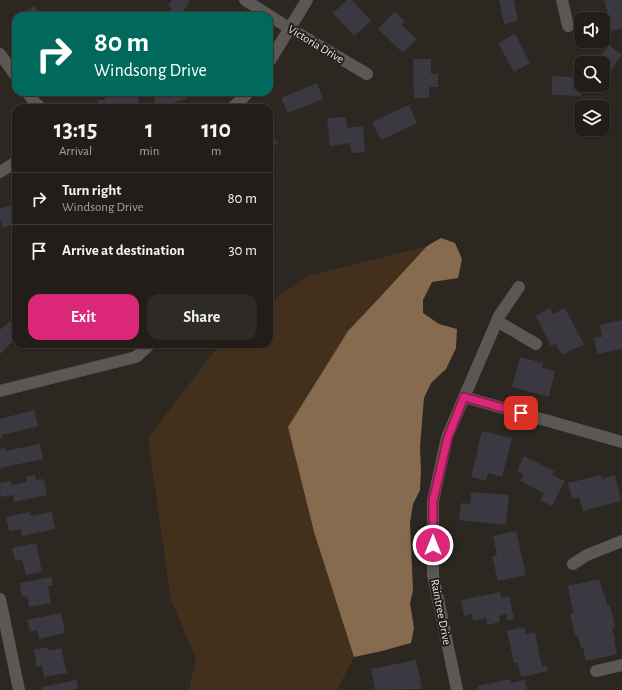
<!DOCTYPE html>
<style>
:root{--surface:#221d19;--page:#2e2a26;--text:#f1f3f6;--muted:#a2a2a2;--line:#3f3b38;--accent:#db2777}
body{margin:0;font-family:"Alegreya Sans",sans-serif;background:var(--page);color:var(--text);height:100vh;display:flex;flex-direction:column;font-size:15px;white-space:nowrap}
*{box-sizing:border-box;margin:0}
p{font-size:13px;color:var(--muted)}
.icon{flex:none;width:22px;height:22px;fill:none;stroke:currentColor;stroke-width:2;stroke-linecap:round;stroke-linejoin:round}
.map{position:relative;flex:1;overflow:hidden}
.side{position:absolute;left:12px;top:104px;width:261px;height:244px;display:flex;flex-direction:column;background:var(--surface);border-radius:12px;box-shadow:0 1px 3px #0004,0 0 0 1px var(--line)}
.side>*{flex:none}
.banner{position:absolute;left:12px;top:12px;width:261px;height:84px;border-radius:12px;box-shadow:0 1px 3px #0004,0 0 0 1px var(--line);background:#00695c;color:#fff;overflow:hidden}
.fabs{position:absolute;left:574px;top:12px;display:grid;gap:8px}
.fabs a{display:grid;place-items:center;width:36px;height:36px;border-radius:8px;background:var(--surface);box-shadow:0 1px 3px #0004,0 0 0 1px var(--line);font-size:20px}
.pin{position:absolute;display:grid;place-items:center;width:34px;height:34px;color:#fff;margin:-17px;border-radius:8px;box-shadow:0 2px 6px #0006}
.me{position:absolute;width:44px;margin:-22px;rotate:0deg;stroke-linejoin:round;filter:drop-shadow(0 0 3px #0008)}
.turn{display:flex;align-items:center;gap:14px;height:84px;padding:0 16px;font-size:18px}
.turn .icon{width:52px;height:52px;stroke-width:2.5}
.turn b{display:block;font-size:28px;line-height:34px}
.eta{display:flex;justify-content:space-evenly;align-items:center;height:68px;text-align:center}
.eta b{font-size:24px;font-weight:700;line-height:28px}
.action{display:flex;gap:8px;margin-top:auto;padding:8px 16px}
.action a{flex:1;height:46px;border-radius:12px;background:var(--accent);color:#fff;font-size:16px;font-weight:700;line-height:46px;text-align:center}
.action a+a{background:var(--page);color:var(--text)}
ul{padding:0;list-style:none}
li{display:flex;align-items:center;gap:12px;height:52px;padding:0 16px;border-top:1px solid var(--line)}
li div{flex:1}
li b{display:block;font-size:15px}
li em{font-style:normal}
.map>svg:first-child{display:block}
</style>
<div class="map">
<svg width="622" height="690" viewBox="0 0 622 690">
<rect width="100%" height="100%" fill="#2d2721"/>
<!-- green -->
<path fill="#43301c" d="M427,246l-46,50 -33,35 -60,96 26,105 40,125 -17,33h-148l7,-32 -25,-58 -23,-162 72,-94h49v-41l39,-27z"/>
<!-- water -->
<path fill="#876b4e" d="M441,238l14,5 7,16 -4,19 -26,4 -9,18v13l16,11 18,5 -1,19 -10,21 -15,14 -7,15 -4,49 1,24 -1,19 -7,14 -3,19 3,68 -3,12 4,25 -3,15 -29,8 -28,6 -40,-125 -26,-105 60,-96 33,-35 46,-50z"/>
<!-- building -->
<path fill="#3a3942" d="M172,0h16l2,1 -7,11 6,4h-22l5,-8 -4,-2z
M347,0h5l19,21 -17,15 -21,-23z
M499,0h15l4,21 -14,3z
M604,0h18v28l-10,3z
M34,6l8,10h-22z
M395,11l10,11 -3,3 15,14 -14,14 -25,-24z
M515,34l15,29 -16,9 -16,-29z
M609,45l13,10 -19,25v-17h-8z
M413,59h18v15h7v13h-9v11h-15z
M552,76l29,2v18l-29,-1z
M317,83l6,16 -35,14 -7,-15z
M104,92h34l1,16h-41v-8h7z
M153,92h32l2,7 -31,8z
M409,105l8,18 -36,17 -9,-18z
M346,117l1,11 16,-2 2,26 -13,1 -2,-10 -20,3 -3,-28z
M269,131l9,12 -9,6z
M16,203v20l-13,5 -3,-9v-10z
M550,308l3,6 12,-6 19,36 -22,11 -6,-11 -5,2 -15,-30z
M622,320v29l-25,5 -3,-16 8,-1 -2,-12z
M10,321l6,6v11l-16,16v-24z
M520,357l23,6 -1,5 13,3 -6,26 -37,-10z
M34,410l4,16 -36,9 1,2 -3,1v-19z
M482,431l30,7 -10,39 -14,-4 -2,8 -15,-4z
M40,444l3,15 -43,9v-19l5,-1v3z
M524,456l30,15 -2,4 13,6 -13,25 -12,-6 4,-7 -24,-12 4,-6 -7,-4z
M35,475l1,5 8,-1 3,16 -33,7 -1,-7 -12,2 -1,-6v-8l11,-2 1,4 15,-3 -1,-5z
M601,475l1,4 13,-4 6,26 -38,10 -4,-14 -7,2 -4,-16z
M471,492l38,3 -3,30 -47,-5 2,-17 9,1z
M30,512l1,4 21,-4 3,17 -33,7 -1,-7 -12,2 -3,-14z
M516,531l10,44 -28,6 -6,-25 5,-1 -4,-19z
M36,543l6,29 -16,3 -4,-15 -7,1 -3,-13z
M51,577l2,8 -5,1 3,17 -22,4 -2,-11 -5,1 -2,-14z
M599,579l4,13h1l3,13h3l5,22h-3l3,14h-1l3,13 -31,7 -3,-13h-2l-3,-13 -3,1 -5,-22 3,-1 -5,-27z
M500,592l1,6 8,-2 5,23 -7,2 -1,-7 -7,2 1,6 -13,3 -1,-7 -13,3 -1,-7 -8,2 -3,-16z
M61,613l4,20 -26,6 -2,-9 -7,2 -3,-12z
M524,627l2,7 9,-2 7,35 4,-1 2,5 -27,6 -3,-14h-4l-7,-32z
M48,647l1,4 12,-3 6,25 -23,4 -2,-11 -5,1 -3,-17z
M416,660l6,29 -47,1 -4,-21z
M511,679v4l14,-3 2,10h-48l-1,-4z
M76,680l2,9 -6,1h-29l-1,-3z"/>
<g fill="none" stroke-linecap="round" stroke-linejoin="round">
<!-- minor -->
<path stroke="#5a5754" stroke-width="12" d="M245,0l44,28 78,46
M562,0l6,26
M0,54l16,22
M269,62l38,-62
M27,92l9,12 5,4
M232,108l17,-16
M0,172l16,-10
M497,321l39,23
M0,391l136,-34 14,-13
M464,397l158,45
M573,564l14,-9 35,-14
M0,599l19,91
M596,671l26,-6
M457,690l-24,-115v-74l14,-64 52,-121 20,-29"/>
</g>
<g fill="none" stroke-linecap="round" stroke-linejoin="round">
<defs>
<path id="route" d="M433,545v-44l15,-64 16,-40 57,16"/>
</defs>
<!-- route casing -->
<use href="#route" stroke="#8e194d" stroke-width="10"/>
<!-- route -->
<use href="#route" stroke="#db2777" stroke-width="7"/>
</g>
<g text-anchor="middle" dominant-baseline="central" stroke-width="4" stroke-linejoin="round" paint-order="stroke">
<!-- street labels -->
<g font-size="12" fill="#e8e4e0" stroke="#231d17">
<text transform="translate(316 44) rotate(31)">Victoria Drive</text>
<text transform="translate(441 612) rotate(79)">Raintree Drive</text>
</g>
</g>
</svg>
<div class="fabs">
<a><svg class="icon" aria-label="sound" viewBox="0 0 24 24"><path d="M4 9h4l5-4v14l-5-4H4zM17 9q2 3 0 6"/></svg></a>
<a><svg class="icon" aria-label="search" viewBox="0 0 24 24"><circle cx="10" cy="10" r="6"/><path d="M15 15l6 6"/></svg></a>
<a><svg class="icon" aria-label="layers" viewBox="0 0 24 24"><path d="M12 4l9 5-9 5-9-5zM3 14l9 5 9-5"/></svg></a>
</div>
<div class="pin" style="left:521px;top:413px;background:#d93025"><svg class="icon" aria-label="arrive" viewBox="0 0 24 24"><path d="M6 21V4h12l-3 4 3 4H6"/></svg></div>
<svg class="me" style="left:433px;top:545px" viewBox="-20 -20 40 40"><circle r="17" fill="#db2777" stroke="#fff" stroke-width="3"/><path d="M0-11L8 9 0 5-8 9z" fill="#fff"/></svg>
<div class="banner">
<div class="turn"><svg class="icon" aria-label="right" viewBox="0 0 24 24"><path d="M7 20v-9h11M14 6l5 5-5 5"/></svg><div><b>80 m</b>Windsong Drive</div></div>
</div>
<section class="side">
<div class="eta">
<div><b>13:15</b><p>Arrival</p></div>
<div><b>1</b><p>min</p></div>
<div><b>110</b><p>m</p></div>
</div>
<ul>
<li><svg class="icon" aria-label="right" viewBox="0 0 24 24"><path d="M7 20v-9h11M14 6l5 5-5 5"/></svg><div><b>Turn right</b><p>Windsong Drive</p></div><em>80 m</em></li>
<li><svg class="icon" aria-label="arrive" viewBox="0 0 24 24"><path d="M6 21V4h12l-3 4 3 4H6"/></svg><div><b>Arrive at destination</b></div><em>30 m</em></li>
</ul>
<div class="action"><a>Exit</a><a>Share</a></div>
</section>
</div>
